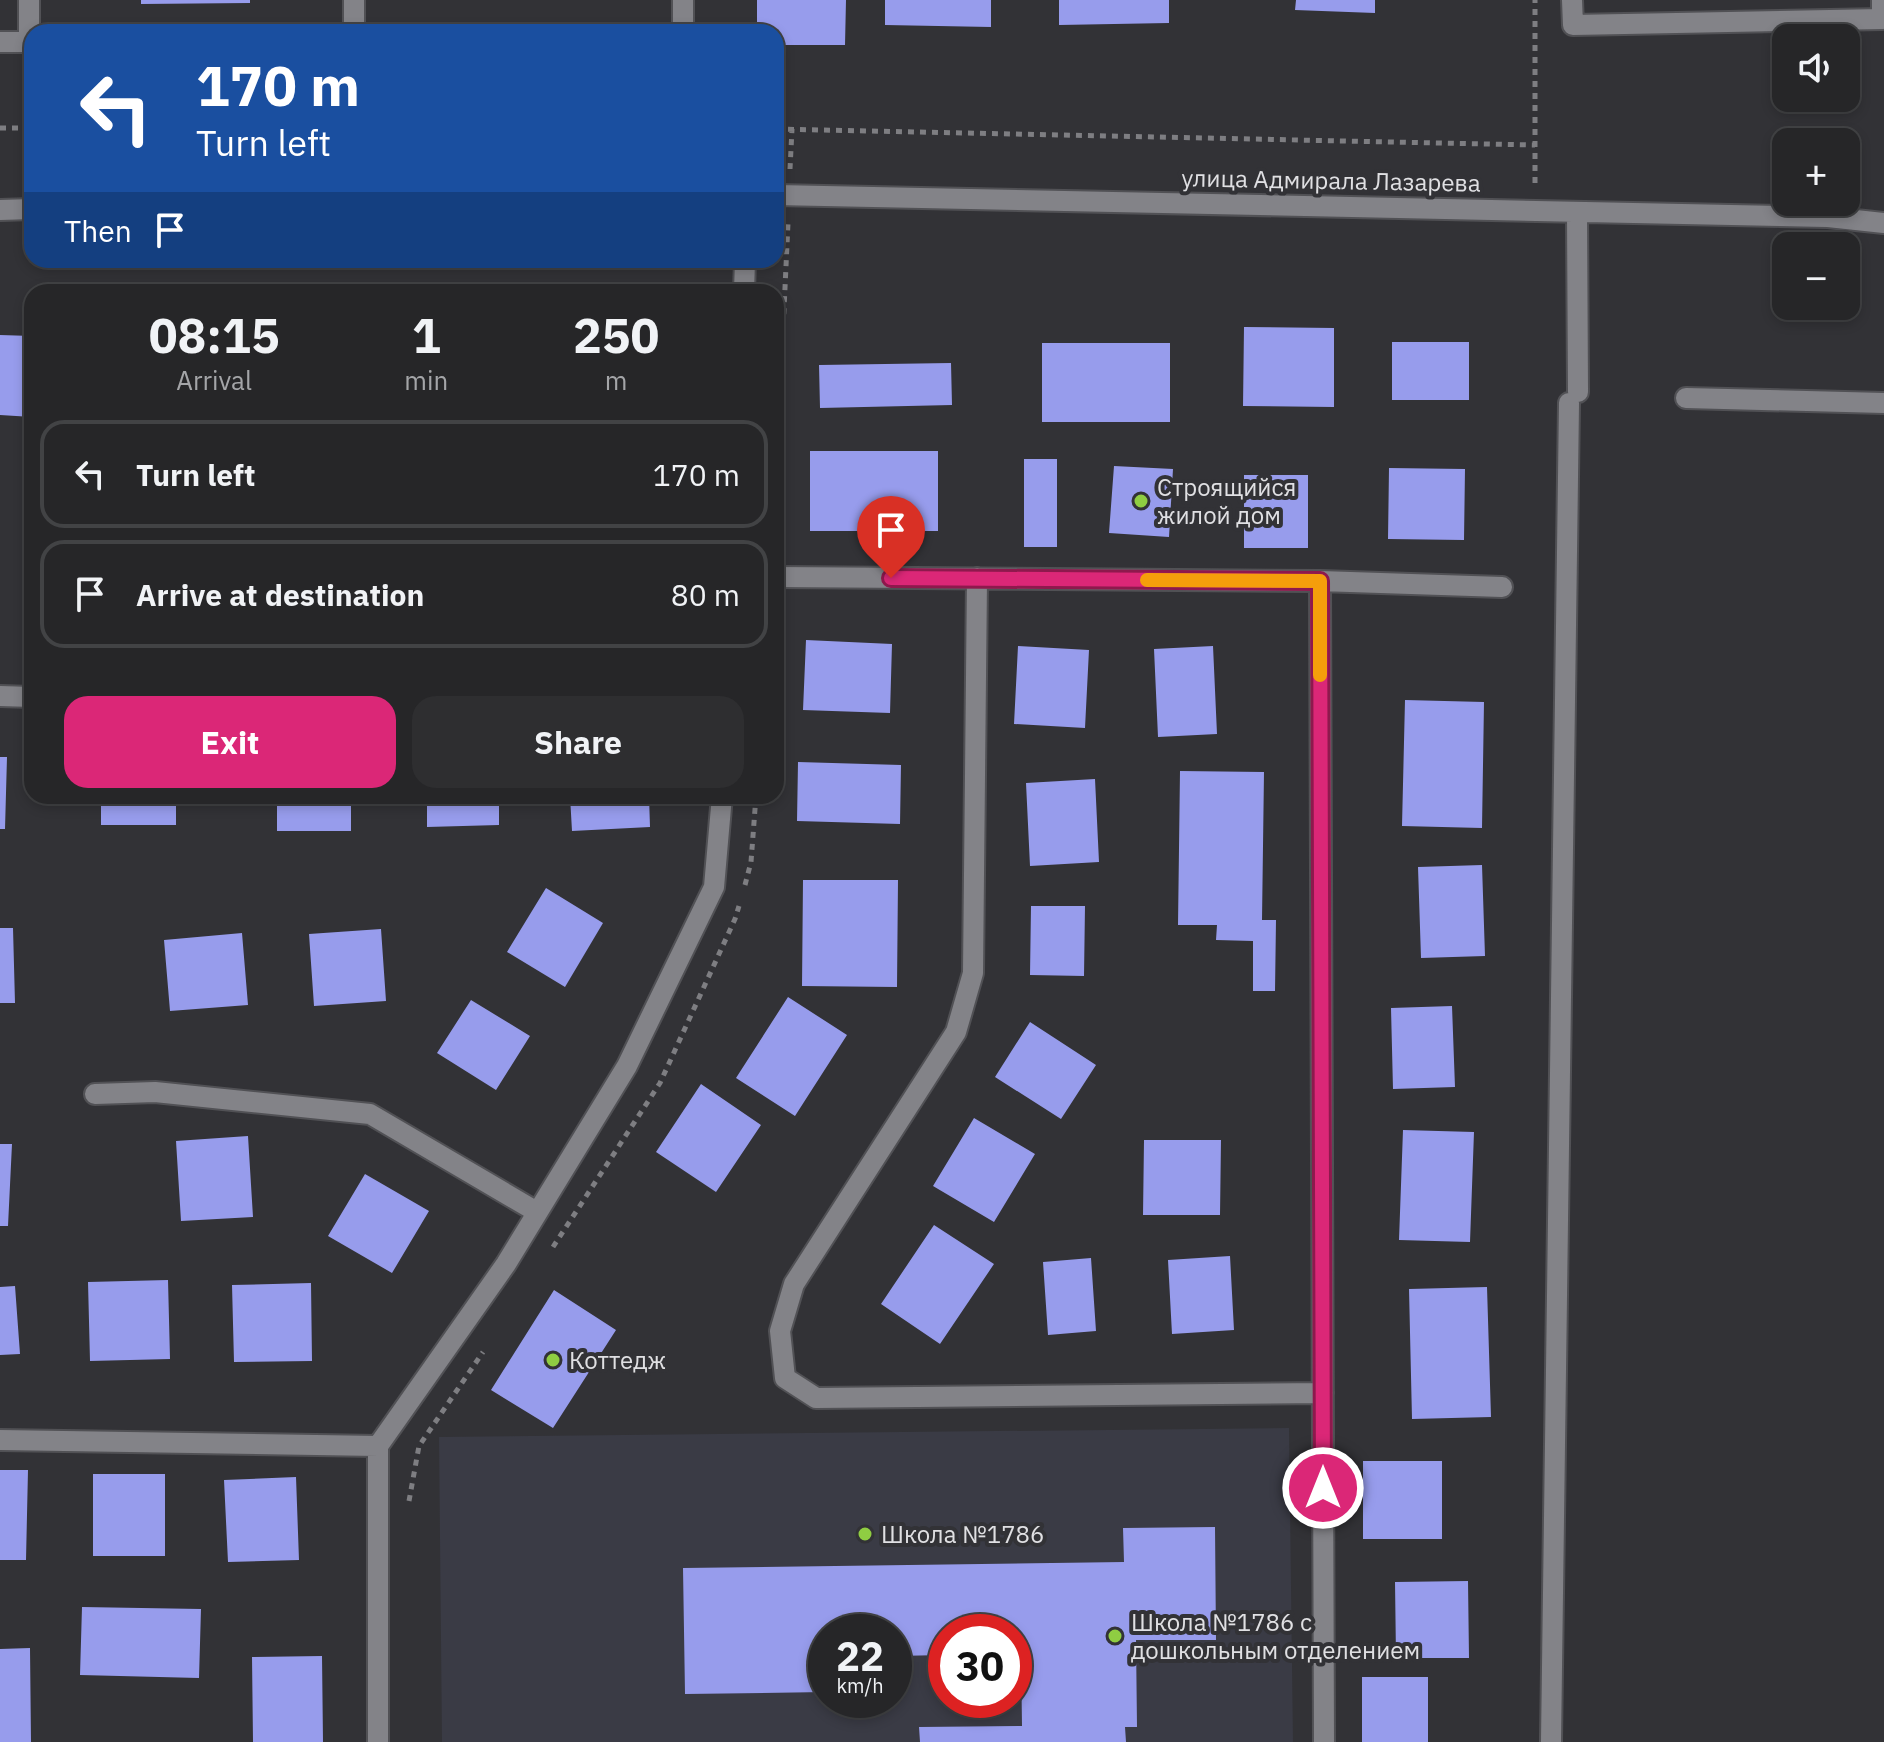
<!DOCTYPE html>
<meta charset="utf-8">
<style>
:root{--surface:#262628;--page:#2e2e30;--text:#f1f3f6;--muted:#a4a5a8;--line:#424345;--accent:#db2777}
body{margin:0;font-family:"IBM Plex Sans",sans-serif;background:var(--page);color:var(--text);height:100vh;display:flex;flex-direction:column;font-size:30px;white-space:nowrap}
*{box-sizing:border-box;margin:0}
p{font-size:26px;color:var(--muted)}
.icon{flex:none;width:44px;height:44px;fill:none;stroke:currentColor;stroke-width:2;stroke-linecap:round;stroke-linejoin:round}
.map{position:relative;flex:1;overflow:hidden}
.panel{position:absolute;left:24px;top:284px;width:760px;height:520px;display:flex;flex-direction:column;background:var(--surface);border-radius:24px;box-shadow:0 4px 12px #0003,0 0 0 2px var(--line)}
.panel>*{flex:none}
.hud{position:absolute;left:24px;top:24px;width:760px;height:244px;border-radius:24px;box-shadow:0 4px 12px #0003,0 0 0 2px var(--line);background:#1a4fa0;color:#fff;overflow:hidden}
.tools{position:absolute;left:1772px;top:24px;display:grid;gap:16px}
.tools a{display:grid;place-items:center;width:88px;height:88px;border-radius:16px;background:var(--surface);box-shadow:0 4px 12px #0003,0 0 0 2px var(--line);font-size:40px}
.speed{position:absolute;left:808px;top:1614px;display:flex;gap:16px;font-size:40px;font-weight:700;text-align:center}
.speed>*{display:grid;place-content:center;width:104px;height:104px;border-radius:50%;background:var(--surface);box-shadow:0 4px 12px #0003,0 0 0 2px var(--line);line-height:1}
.speed small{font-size:20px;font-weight:400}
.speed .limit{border:12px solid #d22;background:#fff;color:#111}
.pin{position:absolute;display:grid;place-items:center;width:68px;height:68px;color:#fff;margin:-82px -34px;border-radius:50% 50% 50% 0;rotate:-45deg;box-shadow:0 0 8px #0007}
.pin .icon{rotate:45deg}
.me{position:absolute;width:88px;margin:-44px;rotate:0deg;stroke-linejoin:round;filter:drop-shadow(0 0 6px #0008)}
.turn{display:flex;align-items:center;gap:28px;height:168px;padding:0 40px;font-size:36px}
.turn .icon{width:104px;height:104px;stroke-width:2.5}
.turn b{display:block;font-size:56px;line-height:68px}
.then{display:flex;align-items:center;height:76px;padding:0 40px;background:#0003;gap:16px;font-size:30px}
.eta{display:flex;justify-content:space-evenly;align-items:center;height:136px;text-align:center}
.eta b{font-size:48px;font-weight:700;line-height:56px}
.cta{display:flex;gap:16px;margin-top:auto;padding:16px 40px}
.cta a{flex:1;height:92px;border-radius:24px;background:var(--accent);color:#fff;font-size:32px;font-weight:700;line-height:92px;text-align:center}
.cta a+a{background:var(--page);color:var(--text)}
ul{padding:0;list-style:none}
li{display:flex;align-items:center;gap:24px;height:108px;margin:0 16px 12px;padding:0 24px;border:4px solid var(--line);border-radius:24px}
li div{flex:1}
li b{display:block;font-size:30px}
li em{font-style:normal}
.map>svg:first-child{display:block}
</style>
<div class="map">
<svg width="1884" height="1742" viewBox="0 0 1884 1742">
<rect width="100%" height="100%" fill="#323236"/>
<!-- built -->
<path fill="#3a3b45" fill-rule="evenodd" d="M1289,1428l4,314h-851l-3,-305zM826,1632h68v68h-68zM946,1632h68v68h-68z"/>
<!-- building -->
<path fill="#979cec" d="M141,0h109v3l-109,1z
M757,0h89l-1,45h-69v-13h-19z
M885,0h106v27l-106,-2z
M1059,0h110v23l-110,2z
M1296,0h79v13l-80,-3z
M1244,327l90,1v79l-91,-1z
M0,335l32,1v81l-32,-2z
M1392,342h77v58h-77z
M1042,343h128v79h-128z
M951,363l1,42 -132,3 -1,-43z
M810,451h128v80h-128z
M1024,459h33v88h-33z
M1114,466l59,3 -4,68 -60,-4z
M1389,468l76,1 -1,71 -76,-1z
M1244,475h64v73h-64z
M806,640l86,4 -2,69 -87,-3z
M1018,646l71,4 -4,78 -71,-4z
M1213,646l4,88 -59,3 -4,-88z
M1405,700l79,2 -2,126 -80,-2z
M0,757h7l-2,72h-5z
M798,762l103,3 -1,59 -103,-3z
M1180,771l84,1 -2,148h14l-1,71h-22v-50l-37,-1 1,-15h-39z
M1095,779l4,83 -69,4 -4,-83z
M101,796h75v29h-75z
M277,796h74v35h-74z
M427,796h72v29l-72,2z
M570,796h79l1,31 -78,4z
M1482,865l3,91 -64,2 -3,-91z
M803,880h95l-1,107 -95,-1z
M546,888l57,35 -38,64 -58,-35z
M1031,906h54l-1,70 -54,-1z
M0,928h13l2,75h-15z
M381,929l5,72 -72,5 -5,-72z
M242,933l6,72 -78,6 -6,-71z
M788,997l59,38 -52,81 -59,-38z
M471,1000l59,36 -34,54 -59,-37z
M1452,1006l3,81 -62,2 -2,-81z
M1030,1022l66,43 -35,54 -66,-42z
M701,1084l60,41 -45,67 -60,-40z
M974,1118l61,36 -41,68 -61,-36z
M1403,1130l71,2 -4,110 -71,-2z
M248,1136l5,81 -72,4 -5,-80z
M1144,1140h77l-1,75h-77z
M0,1144h12l-4,82h-8z
M365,1174l64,37 -37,62 -64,-37z
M934,1225l60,39 -54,80 -59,-40z
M1230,1256l4,74 -62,4 -4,-74z
M1091,1258l5,73 -48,4 -5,-73z
M168,1280l2,79 -80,2 -2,-79z
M311,1283l1,78 -78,1 -2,-77z
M15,1286l5,68 -20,1v-68z
M1487,1287l4,130 -79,2 -3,-130z
M554,1290l62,40 -63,98 -62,-38z
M1363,1461h79v78h-79z
M0,1470h28l-2,90h-26z
M93,1474h72v82h-72z
M296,1477l3,83 -71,2 -4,-82z
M1215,1527l1,113h-80l1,87h-12l1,15h-206l-1,-15 103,-1 -1,-72h-7v-22h-68v23l-52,1v-24h-68v60l-141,2 -2,-126 441,-6 -1,-34z
M1468,1581l1,77h-73l-1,-76z
M82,1607l119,2 -2,69 -119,-3z
M30,1648l1,94h-31v-93z
M322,1656l1,86h-70l-1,-85z
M1362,1677h66v65h-66z"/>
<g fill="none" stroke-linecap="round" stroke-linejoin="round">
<defs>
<path id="minor" d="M29,0v42
M354,0v32
M683,0v32
M1572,0l1,25 309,-6v-19
M0,42h32
M776,195l1052,22 56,6
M0,210l32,-1
M1577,212l1,180
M744,292l1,-32
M1686,398l198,5
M776,577l544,4 182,6
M977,578l-4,395 -17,59 -162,252 -14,47 5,47 31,20 507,-5
M1320,581l4,1161
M0,696l32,1
M95,1094l60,-2 215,22 167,98
M0,1440l378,6
M378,1742v-296l128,-182 121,-198 87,-179 8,-91
M1551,1742l18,-1339"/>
</defs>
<!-- minor casing -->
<use href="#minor" stroke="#515155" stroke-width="24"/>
<!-- path -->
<path stroke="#7e7e82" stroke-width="5" stroke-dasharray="6 6" stroke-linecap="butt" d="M0,128h32
M776,129l759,16
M790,169l2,-40
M1535,183v-183
M776,482l12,-259
M745,885l6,-23 5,-66
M553,1247l107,-164 75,-164 4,-13
M409,1501l10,-55 64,-94"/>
<!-- minor -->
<use href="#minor" stroke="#838388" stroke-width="20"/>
</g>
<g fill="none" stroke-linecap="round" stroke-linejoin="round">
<defs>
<path id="route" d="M891,578l429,3 3,907"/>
</defs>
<!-- route casing -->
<use href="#route" stroke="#8e194d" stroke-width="20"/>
<!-- route -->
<use href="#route" stroke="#db2777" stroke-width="14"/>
<!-- slow -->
<path stroke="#f59e0b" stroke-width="14" d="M1147,580l173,1v94"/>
</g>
<!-- markers -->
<g fill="#8fcd42" stroke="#323236" stroke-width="3">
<circle cx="1141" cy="501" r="8"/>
<circle cx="553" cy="1360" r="8"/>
<circle cx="865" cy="1534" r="8"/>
<circle cx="1115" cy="1636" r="8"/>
</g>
<g text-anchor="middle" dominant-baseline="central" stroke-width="8" stroke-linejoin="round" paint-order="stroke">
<!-- street labels -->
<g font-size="24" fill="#e0e0e3" stroke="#323236">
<text transform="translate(1331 180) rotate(1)">улица Адмирала Лазарева</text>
</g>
<!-- poi labels -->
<g font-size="24" fill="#e0e0e3" stroke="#323236" text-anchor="start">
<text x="1157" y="487">Строящийся<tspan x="1157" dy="28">жилой дом</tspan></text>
<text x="569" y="1360">Коттедж</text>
<text x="881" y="1534">Школа №1786</text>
<text x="1131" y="1622">Школа №1786 с<tspan x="1131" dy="28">дошкольным отделением</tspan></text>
</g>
</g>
</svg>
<div class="tools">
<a><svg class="icon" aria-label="sound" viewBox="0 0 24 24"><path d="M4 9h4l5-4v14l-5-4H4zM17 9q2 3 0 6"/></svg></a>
<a>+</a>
<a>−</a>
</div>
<div class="speed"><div>22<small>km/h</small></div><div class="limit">30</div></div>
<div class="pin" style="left:891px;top:578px;background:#d93025"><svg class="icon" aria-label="arrive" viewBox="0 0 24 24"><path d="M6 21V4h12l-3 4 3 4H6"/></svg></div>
<svg class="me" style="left:1323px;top:1488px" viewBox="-20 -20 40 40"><circle r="17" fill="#db2777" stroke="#fff" stroke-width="3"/><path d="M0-11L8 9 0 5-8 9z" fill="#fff"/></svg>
<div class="hud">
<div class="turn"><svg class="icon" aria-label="left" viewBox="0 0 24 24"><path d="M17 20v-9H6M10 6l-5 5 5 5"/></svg><div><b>170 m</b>Turn left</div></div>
<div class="then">Then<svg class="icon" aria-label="arrive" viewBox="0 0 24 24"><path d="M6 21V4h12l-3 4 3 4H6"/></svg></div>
</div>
<section class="panel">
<div class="eta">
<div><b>08:15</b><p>Arrival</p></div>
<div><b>1</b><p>min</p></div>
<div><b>250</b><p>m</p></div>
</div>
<ul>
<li><svg class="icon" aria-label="left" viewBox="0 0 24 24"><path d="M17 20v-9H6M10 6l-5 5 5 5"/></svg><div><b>Turn left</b></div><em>170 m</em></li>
<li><svg class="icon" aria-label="arrive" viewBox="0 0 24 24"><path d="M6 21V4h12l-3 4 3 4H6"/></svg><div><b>Arrive at destination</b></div><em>80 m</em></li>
</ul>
<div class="cta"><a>Exit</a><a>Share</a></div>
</section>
</div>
